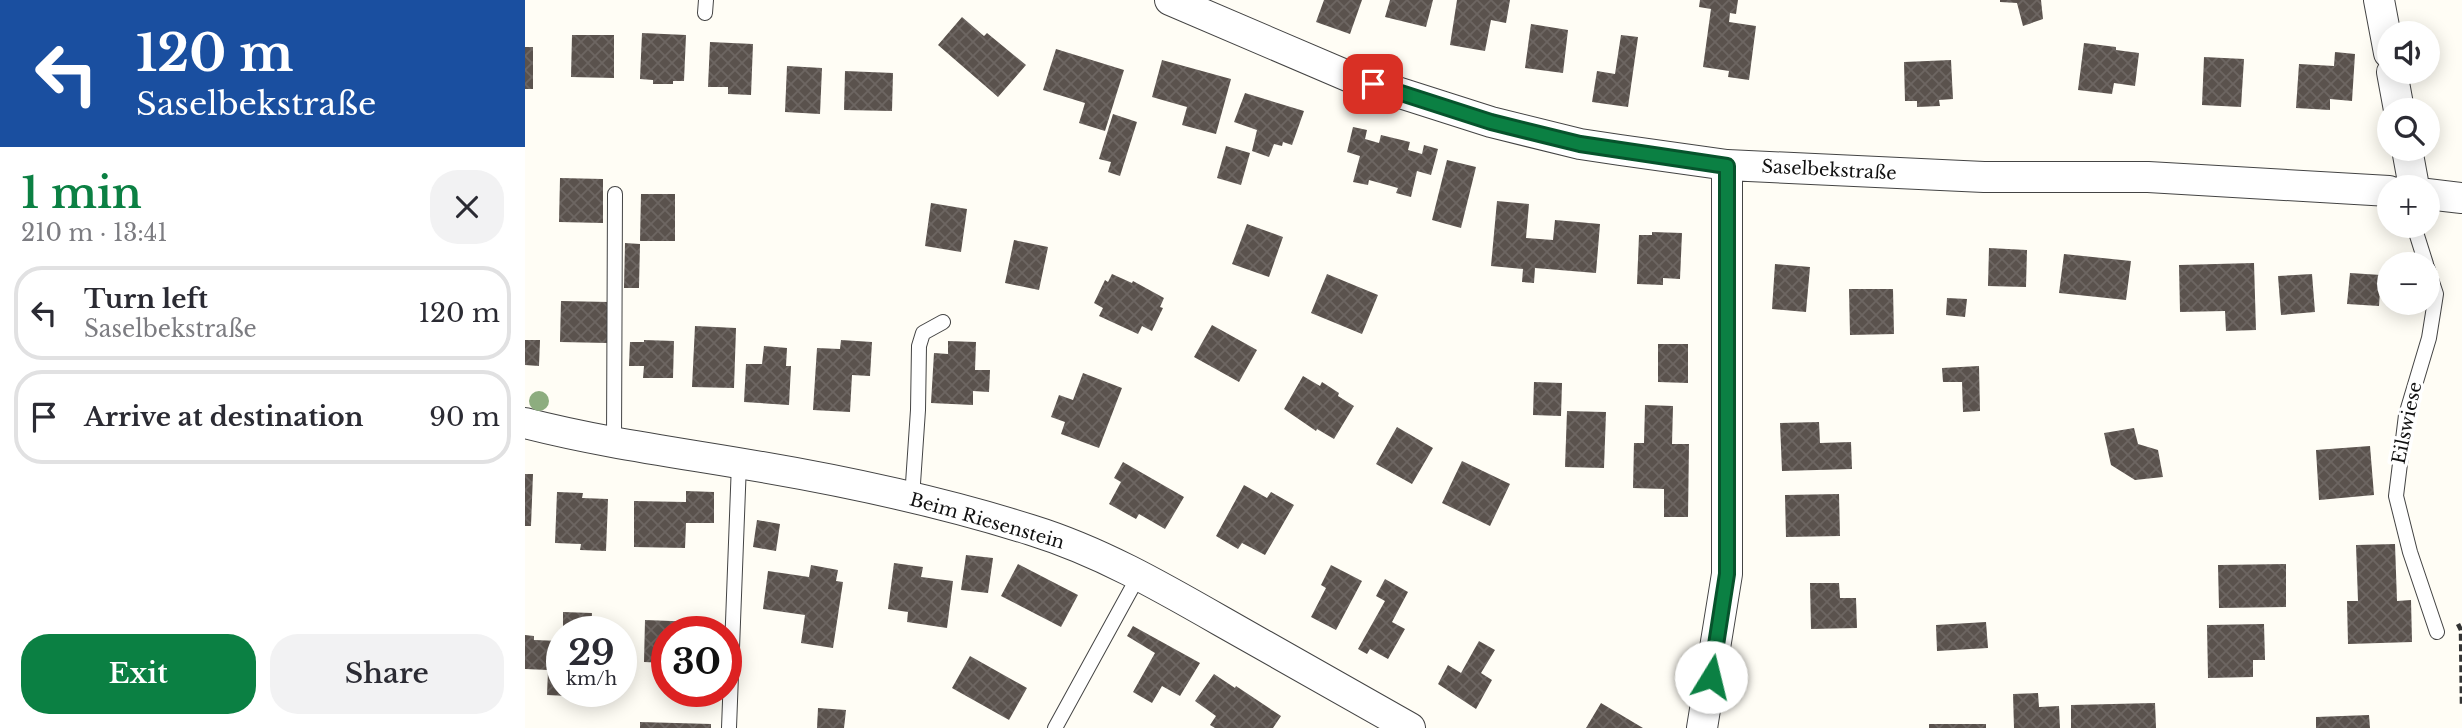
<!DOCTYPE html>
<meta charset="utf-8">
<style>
:root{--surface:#fff;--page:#f2f2f3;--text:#2b2b33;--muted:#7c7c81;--line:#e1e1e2;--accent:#0b8043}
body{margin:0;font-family:"Libre Baskerville",serif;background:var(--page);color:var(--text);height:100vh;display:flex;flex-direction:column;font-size:26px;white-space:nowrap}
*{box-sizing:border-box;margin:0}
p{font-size:23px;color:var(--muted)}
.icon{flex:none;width:38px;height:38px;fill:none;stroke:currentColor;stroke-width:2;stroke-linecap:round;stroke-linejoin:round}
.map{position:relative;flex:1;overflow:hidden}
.side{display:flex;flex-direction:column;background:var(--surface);width:525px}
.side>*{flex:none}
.hud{background:#1a4fa0;color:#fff;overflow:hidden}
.tools{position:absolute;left:1852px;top:21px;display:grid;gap:14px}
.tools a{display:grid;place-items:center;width:63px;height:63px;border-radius:50%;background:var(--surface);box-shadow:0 4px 18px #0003;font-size:35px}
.speed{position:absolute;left:21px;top:616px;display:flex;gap:14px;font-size:35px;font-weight:700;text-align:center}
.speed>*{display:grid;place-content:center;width:91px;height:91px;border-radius:50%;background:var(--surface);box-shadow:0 4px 18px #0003;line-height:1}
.speed small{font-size:18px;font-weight:400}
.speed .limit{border:10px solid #d22;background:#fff;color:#111}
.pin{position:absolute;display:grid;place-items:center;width:60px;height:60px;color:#fff;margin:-30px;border-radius:14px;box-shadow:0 4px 10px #0006}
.me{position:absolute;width:77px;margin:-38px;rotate:9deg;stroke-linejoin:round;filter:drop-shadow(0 0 5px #0008)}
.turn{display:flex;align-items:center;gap:24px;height:147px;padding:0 21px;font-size:32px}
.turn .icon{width:91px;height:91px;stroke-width:2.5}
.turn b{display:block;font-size:49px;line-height:60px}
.round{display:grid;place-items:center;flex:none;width:74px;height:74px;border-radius:28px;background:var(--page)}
.overview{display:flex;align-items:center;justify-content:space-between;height:119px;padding:0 21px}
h1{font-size:42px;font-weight:600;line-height:52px;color:var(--accent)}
.cta{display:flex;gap:14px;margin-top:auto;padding:14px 21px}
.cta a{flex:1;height:80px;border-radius:28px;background:var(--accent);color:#fff;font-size:28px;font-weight:600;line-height:80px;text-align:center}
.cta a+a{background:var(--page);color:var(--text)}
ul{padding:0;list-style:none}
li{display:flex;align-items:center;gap:21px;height:94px;margin:0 14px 10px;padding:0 7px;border:4px solid var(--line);border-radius:28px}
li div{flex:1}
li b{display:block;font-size:26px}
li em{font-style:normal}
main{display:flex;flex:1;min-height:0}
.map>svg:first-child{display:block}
</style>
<main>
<section class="side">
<div class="hud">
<div class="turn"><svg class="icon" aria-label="left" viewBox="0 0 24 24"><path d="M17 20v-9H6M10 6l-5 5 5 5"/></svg><div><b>120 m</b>Saselbekstraße</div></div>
</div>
<div class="overview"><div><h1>1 min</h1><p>210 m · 13:41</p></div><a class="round"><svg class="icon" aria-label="close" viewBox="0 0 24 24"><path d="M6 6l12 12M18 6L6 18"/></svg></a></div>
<ul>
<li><svg class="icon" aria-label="left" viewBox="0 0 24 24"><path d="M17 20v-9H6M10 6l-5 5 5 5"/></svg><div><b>Turn left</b><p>Saselbekstraße</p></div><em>120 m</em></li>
<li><svg class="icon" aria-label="arrive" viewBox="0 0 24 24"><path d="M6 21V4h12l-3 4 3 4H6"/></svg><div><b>Arrive at destination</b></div><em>90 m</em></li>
</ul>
<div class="cta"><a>Exit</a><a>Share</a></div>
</section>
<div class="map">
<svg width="1937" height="728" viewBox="0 0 1937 728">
<defs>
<pattern id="building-cross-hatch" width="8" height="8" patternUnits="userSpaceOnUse" patternTransform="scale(1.75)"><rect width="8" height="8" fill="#5a524d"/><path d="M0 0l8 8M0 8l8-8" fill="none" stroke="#6d6662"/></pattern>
</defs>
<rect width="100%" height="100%" fill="#fffdf5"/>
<!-- building -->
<path fill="url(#building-cross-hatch)" d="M799,0h38l-12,34 -34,-12z
M865,0h43l-7,27 -41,-10z
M932,0h53l-4,23 -15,-3 -6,31 -35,-6z
M1175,0h38l-2,14 -6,-1 -1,9 27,4 -7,54 -21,-3 1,-6 -26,-4 8,-58 -12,-2z
M1475,0h41l2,19 -20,7 -6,-23 -17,-1z
M437,17l22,19 3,-3 39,32 -28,32 -60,-52z
M1006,24l37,6 -5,43 -38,-5z
M117,33l44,2 -2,46h-11v3h-20v-4l-13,-1z
M47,35h42v43l-43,-1z
M1096,35l17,2 -10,70 -36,-5 5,-31 18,3z
M185,42l43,2 -2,51 -23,-1v-7h-20z
M1559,43l32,4v3l23,3 -4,33 -21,-3 -2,11 -34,-4z
M0,47h8v42h-8z
M531,49l68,21 -19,61 -26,-8 6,-20 -42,-13z
M1810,52l20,2 -3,47 -22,-2v11l-34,-2 3,-44 35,2z
M1679,57l40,2 -3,48 -39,-2z
M637,60l69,19 -15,55 -34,-9 5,-18 -35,-10z
M1426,60l2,39 -14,1 1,6 -23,1v-6h-12l-1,-39z
M262,66l35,2 -2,46 -35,-2z
M320,71l48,2 -1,38 -48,-1z
M720,93l59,18 -12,34 -9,-3 -1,4 -8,-2 -5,13 -17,-6 5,-21 -23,-8z
M588,114l24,8 -17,54 -12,-4 3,-10 -12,-3z
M828,127l14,3 -2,9 14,4 2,-8 29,7 -2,8 14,4 2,-9 14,4 -7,26 -14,-4 -6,26 -15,-4 2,-5 -29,-8 -1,5 -15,-3 7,-26 -13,-4z
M701,146l24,7 -9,32 -24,-7z
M922,160l29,7 -15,61 -29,-8z
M35,178l43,1v44l-44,-1z
M116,194h34v47h-35z
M972,201l32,3 -3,34 27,2 2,-20 45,4 -4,49 -61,-5 -1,15 -12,-1 1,-13 -32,-3z
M406,203l36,6 -6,43 -36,-6z
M722,224l36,13 -14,40 -37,-13z
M1127,232l30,1 -2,46 -17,-1v7l-26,-1 2,-49h13z
M489,240l34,7 -9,43 -34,-7z
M100,243l15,1 -1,44h-15z
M1464,248l38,2 -1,37 -38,-1z
M1539,254l67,7 -5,39 -67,-7z
M1729,263l2,67 -30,1 -1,-20 -45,1 -1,-47z
M1250,264l35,3 -4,45 -34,-3z
M1825,273l31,2 -2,31 -32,-2z
M587,274l20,9 1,-2 31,17 -4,9 3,1 -11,23 -10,-5 -4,8 -39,-18 4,-8 -9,-5 11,-23 3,2z
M802,274l51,21 -16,39 -51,-21z
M1787,274l3,38 -34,3 -3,-39z
M1324,289h44l1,45 -44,1z
M1422,298l20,1 -2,18 -19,-2z
M36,301l48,1 -1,41 -48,-1z
M687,325l45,25 -18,32 -45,-25z
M170,326l41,2 -2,60 -42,-1z
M0,340h15l-1,26 -14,-1z
M119,340l30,1 -1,37h-30l1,-12h-15l1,-24h14z
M316,340l31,2 -2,34 -18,-1 -2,37 -37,-2 4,-62 23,1z
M423,341l28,1 -1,28h15l-1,22 -16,-1v14l-42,-2 3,-50 14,1z
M1133,344h30v39l-30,-1z
M239,346l23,2 -1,18h5l-2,39 -45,-3 2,-38h16z
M1454,366l1,45 -17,1 -1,-30h-19l-1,-14z
M558,373l39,15 -23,60 -38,-14 4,-12 -14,-5 8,-22 14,5z
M778,376l17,10 2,-4 17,11 -1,3 16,10 -20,33 -17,-10 -1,2 -32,-22z
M1009,382l28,1 -1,33 -28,-1z
M1120,405l28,1 -1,38h17l-1,73h-24v-28l-31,-1 1,-45h10z
M1042,411l39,1 -2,56 -39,-1z
M1294,422l1,21 31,-1 1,27 -70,2 -2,-48z
M872,427l36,21 -21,36 -36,-20z
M1609,428l4,16 20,6 5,27 -28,3 -24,-15 -7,-32z
M1845,446l4,49 -55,5 -3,-50z
M937,461l48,23 -20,42 -48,-23z
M598,462l61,35 -19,32 -26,-15 -3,5 -27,-15 12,-22 -7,-4z
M0,474h8l-2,52h-6z
M719,485l23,13 4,-6 23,13 -29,50 -23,-12 -4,6 -22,-13z
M161,491l28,1v31h-28l-1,25 -51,-1v-46l52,1z
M32,492l26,1 -1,5 26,1 -2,52 -26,-1 1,-6 -26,-1z
M1314,494l1,42 -54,1 -1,-42z
M232,520l23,4 -4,27 -23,-4z
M1870,544l2,57 14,-1 1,42 -64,2 -1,-43h11l-2,-56z
M441,555l27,3 -5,35 -27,-3z
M369,563l29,4 -2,10 32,4 -6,47 -40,-6 1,-10 -20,-3z
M493,564l60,31 -17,32 -60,-31z
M1761,564v43l-67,1 -1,-43z
M286,565l27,5 -2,11 7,1 -10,66 -32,-5 4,-28 -42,-6 5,-38 41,6z
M806,565l31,16 -26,49 -25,-13 15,-29 -5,-3z
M860,579l23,13 -16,30 13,7 -17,30 -18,-10 -3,5 -9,-5 27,-48 -9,-5z
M1285,583h29l1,15h16l1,30 -46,1z
M38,612l29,1 -1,19h-17v-4l-11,-1z
M120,620l53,2v10h-31v31l-23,-1z
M1461,622l2,26 -51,3 -1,-26z
M1739,624l1,36h-12v17l-45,1 -1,-53z
M608,626l67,37 -20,33 -18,-10 -10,17 -19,-11 22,-39 -28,-17z
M0,635l9,1v4l28,1v50h26v6l-41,-2 1,-25 -23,-1z
M954,641l16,9 -14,23 11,7 -16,29 -38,-25 10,-19 13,8z
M445,656l57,32 -18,32 -57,-32z
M689,674l21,14 1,-2 45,30 -8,12h-58l-5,-3 6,-9 -21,-15z
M1513,693l1,14 20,-1 1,22h-46l-1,-34z
M1076,703l42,25h-57z
M1630,703l1,25h-85v-23z
M293,708l28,2 -2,18h-27z
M1844,715l1,13h-54v-11z
M115,722l71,2v4h-71z
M1404,724h57v4h-57z"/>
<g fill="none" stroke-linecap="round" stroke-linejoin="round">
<defs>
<path id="lane" d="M180,13l1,-13
M1889,226l12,38
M1902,267l9,27 -3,19 -4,25 -23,77 -10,81 14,56 27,80
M89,443l1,-249
M387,498l6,-88 1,-64 4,-13 20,-11
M204,728l10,-265
M530,728l84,-153"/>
<path id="street" d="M645,0l180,77 141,45 89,22 40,6 107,15 257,12h164l241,14
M1854,0l10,53
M1867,72l7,38
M1882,149l7,38
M1902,194l35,4
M0,423c70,18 141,28 213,40 98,16 198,37 293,67 68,21 129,56 190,91 63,36 126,72 189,107
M1177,728l25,-154v-409"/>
</defs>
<!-- lane casing -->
<use href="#lane" stroke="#444" stroke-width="16"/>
<!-- street casing -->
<use href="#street" stroke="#444" stroke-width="32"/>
<!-- path -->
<path stroke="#333" stroke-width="4.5" stroke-dasharray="7 3.5" stroke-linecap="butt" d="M1933,624l3,6 1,76"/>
<!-- lane -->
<use href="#lane" stroke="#fff" stroke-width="14"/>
<!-- street -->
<use href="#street" stroke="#fff" stroke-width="30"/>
</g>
<!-- trees -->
<circle fill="#8dad7f" cx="14" cy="401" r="10"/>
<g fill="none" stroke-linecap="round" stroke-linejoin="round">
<defs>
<path id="route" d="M848,84l118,38 89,22 147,22v408l-16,103"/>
</defs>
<!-- route casing -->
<use href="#route" stroke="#07532c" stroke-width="18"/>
<!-- route -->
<use href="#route" stroke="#0b8043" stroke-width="12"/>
</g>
<g text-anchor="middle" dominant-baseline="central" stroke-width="7" stroke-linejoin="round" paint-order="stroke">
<!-- street labels -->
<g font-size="18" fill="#111" stroke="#fff">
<text transform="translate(1304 170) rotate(3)">Saselbekstraße</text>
<text transform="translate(1882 423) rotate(-78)">Eilswiese</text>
<text transform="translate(462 521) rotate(16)">Beim Riesenstein</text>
</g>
</g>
</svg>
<div class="tools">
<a><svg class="icon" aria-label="sound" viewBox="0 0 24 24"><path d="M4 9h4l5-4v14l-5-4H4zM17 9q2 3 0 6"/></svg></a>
<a><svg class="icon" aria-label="search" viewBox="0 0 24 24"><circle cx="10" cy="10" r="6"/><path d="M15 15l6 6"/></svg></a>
<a>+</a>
<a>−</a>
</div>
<div class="speed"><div>29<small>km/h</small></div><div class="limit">30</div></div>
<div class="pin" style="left:848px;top:84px;background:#d93025"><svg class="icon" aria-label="arrive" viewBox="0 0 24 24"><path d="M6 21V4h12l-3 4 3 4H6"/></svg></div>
<svg class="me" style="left:1186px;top:677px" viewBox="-20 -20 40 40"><circle r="19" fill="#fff"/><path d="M0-13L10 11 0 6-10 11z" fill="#0b8043"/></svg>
</div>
</main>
